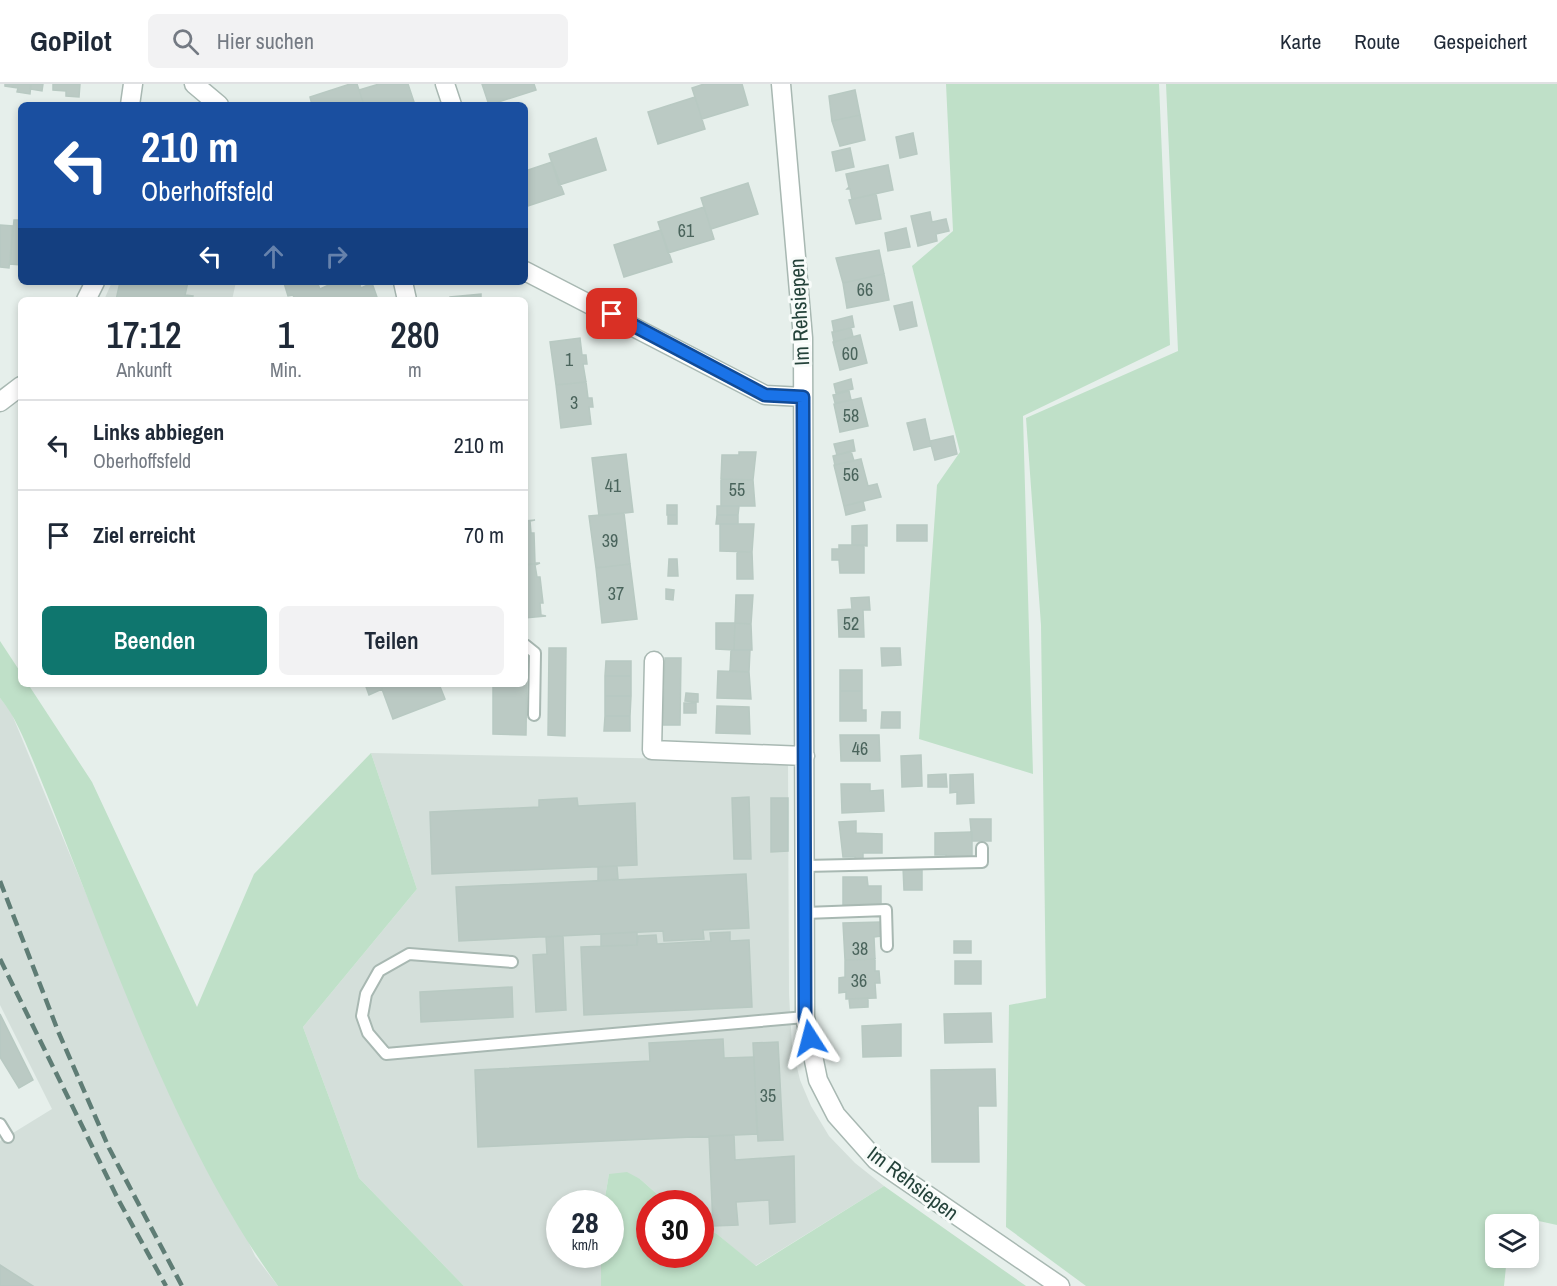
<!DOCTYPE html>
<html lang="de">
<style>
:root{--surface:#fff;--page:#f2f2f3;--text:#1f2937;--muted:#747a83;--line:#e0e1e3;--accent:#0f766e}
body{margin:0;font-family:"Archivo Narrow",sans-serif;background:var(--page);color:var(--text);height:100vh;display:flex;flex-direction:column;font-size:22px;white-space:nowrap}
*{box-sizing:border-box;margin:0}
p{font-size:20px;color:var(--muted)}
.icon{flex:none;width:33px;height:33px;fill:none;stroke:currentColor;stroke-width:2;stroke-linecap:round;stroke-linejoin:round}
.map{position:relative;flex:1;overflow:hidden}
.drawer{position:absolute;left:18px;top:213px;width:510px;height:390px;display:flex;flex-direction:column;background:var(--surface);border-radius:9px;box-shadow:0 3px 9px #0003}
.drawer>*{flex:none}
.top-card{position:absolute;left:18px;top:18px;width:510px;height:183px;border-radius:9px;box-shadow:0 3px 9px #0003;background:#1a4fa0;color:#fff;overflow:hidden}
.fabs{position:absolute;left:1485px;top:1130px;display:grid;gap:12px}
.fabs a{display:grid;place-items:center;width:54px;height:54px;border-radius:9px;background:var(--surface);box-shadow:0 3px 9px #0003;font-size:30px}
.speed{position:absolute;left:546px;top:1106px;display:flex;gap:12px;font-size:30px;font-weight:700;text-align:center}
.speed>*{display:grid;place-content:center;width:78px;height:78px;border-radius:50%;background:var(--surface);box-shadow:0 3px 9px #0003;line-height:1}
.speed small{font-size:15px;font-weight:400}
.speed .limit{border:9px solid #d22;background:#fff;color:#111}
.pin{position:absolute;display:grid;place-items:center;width:51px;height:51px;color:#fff;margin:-26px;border-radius:12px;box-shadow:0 3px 9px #0006}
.me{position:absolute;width:66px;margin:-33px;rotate:351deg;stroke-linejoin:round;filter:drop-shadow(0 0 4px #0008)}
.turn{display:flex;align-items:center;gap:21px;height:126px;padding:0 24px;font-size:27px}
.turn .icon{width:78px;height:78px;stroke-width:2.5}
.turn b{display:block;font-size:42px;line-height:51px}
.lanes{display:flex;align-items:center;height:57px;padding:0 24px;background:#0003;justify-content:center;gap:30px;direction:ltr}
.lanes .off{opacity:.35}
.eta{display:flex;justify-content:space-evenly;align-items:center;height:102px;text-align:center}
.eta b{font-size:36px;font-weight:600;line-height:42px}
.action{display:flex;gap:12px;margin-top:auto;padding:12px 24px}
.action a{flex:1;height:69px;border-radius:9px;background:var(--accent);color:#fff;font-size:24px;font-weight:600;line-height:69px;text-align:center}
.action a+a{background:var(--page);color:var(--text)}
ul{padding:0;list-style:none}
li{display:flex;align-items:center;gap:18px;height:90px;padding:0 24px;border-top:2px solid var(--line)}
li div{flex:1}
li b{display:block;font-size:22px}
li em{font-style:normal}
header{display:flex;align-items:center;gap:36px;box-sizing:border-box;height:84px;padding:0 30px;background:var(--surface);border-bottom:2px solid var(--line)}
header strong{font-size:28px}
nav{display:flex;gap:33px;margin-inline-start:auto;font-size:21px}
.search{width:420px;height:54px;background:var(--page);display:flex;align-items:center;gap:15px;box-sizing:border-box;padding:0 21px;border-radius:9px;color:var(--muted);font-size:22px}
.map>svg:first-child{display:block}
</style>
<header>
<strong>GoPilot</strong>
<div class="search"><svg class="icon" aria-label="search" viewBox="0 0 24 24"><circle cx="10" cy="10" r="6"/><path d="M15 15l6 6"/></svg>Hier suchen</div>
<nav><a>Karte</a><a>Route</a><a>Gespeichert</a></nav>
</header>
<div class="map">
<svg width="1557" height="1202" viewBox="0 0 1557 1202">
<rect width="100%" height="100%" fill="#e6efeb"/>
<!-- built -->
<path fill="#d4dfda" d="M112,198h124l-4,18h-128z
M0,614l11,14 76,184 168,360 23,30h-278v-145l52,-32 -52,-104z
M371,669l417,8 1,233 3,52 8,34 11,26 18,30 26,27 29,23 -129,80 -38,-32 -16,-8 -1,-23h-33l-27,-24 -31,-5 -5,29h-44v51h41v32h-137l-105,-108 -56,-151 114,-138z"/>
<!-- green -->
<path fill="#bfe0c8" d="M946,0h213l11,261 -147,71 10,358 -114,-35 18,-254 23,-33 -48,-186 41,-35z
M1166,0h391v1141l-46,-10 -1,9h-14v33h11l-3,29h-418l-80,-59 3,-222 37,-7 -5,-373 -15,-207 152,-67z
M0,557l21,32v11h7l64,98 105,225 57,-133 117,-121 46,136 -114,138 56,151 105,108h-186c-83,-114 -141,-261 -192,-392 -18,-45 -35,-91 -54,-136 -9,-21 -17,-42 -32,-60z
M627,1088l13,7 27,24h-17v51h50l1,-28 16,8 39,32 128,-80 142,100h-425v-32h9v-51h-6l5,-29z"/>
<!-- building -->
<path fill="#bbcac4" stroke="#b8c9c2" stroke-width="1.5" d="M5,0h26l-1,10 -13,-2 1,-4 -13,-2z
M31,0h12l-1,7 -12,-2z
M53,0h27l-1,13 -13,-1v-5l-13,-1z
M350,0h7l7,21h-52l-2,-8z
M379,0h29l7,21h-51l-5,-15z
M482,0h52l2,6 -47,15z
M704,0h38l6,21 -46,14 -10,-31z
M855,6l5,25 -28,6 -3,-25z
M695,13l10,32 -47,15 -10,-32z
M860,31l5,25 -25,6 -8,-25z
M913,49l4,21 -17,4 -4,-21z
M596,54l10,32 -47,15 -10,-31z
M850,64l4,19 -18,4 -4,-19z
M552,78l12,32 -39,13v-36z
M888,81l5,25 -41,9 -2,-10h-3l2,-2 -3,-13z
M748,99l10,31 -47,15 -10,-31z
M876,110l5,25 -25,5 -7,-24z
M704,123l10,32 -46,14 -10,-31z
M930,128l2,10 14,-3 3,12 -13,3 1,7 -19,5 -7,-30z
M14,136h7v45l-11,-1z
M0,141l13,1 -4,42 -9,-1z
M906,144l4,19 -22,4 -3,-18z
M661,146l11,32 -48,15 -10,-32z
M879,166l5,24 -41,9 -7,-25z
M884,190l5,26 -42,8 -4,-25z
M120,198h68l-3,13 8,1 -1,4h-76z
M288,198h29l3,7 11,-5 -1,-2h29l2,6 11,-5 6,17h-83l-2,-5 -5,1 -4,-13z
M481,210v6h-31v-3z
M912,218l5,24 -17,4 -6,-24z
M852,232l2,11 -20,5 -2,-11z
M851,244l2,9 -19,5 -2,-10z
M860,251l7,28 -27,7 -7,-28z
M580,254l2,17h4l1,9h-4l3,18 -30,3 -6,-43z
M851,295l2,10 -17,4 -2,-9z
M586,298l2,16h4l1,9h-4l2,17 -30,4 -5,-43z
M849,307l2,9 -16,3 -2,-8z
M861,314l7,28 -28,6 -6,-28z
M925,335l6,27 -17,4 -7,-27z
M953,352l4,18 -22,6 -5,-19z
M853,356l2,11 -18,4 -3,-11z
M851,367l3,10 -19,4 -2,-9z
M739,368h17l-3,28 -32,-1 1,-24h17z
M626,370l7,58 -34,4 -7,-58z
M861,375l7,27 9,-2 4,13 -37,9 -10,-41z
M721,395l32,1 2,26h-34z
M863,417l2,9 -19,5 -2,-9z
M667,421h10v10h-10z
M717,422h22l-1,9h-21z
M624,429l6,51 -34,4 -7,-52z
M668,431h9v9h-9z
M717,431h21v9h-22z
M535,436l-5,1 1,12h3l1,30h5l-15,2v-44z
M720,440h34l-2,28 -32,-1z
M867,441v21l-15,-1v-19z
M897,441h30v16h-30z
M839,461h25v28h-24l-1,-13h-7v-11h7z
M737,468h15l1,27h-16z
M669,475h8l1,17h-10z
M540,479l-5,2 2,12h3l3,26h-3l1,12 5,1 -21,2v-53z
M630,480l7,55 -35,4 -6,-55z
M666,505l8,1 -1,10 -7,-1z
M736,511h17l-2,29 -16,-1z
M869,513l1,13h-7l1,27h-25l-1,-27 14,-1 -1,-11z
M716,539h19l-1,27 -18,-1z
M735,539l16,1 1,26h-18z
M549,564h17l-1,88 -17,-1z
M881,564h19l1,17 -19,1z
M731,566h19l-1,22 -19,-1z
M525,572h2l-1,79 -33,-1v-50h32z
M665,574h16l-1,67h-17z
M606,577h25v15h-26z
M840,586h22v21h-22z
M718,587l31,1 2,27 -34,-1z
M605,592h26v20h-26z
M365,600h74l6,15 -52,20 -11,-30 -13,6z
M840,607h22v19h4v11h-26z
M686,609l12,1v8l-13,-1z
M605,612h26l-1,20h-25z
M684,619h12v10h-12z
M717,622l32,1 1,27 -34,-1z
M882,628h18v16h-19z
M605,632h25v15h-26z
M840,651h39l1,26h-39z
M921,671l1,31 -20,1 -1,-31z
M946,690l1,13h-19v-12z
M973,690l1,29 -17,1v-12l-7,1v-18z
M841,700h29v7l13,-1 1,21 -42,2z
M749,713l2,62h-17l-2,-61z
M577,714l1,8 57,-3 2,62 -205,9 -2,-62 109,-5v-7z
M771,714h17v53l-17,1z
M970,735h21v22h-19z
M856,737v12l26,1v19h-19v8h-8v-4h-12l-4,-35z
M972,748v27h-26v-4h-11v-22z
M617,782l1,13 -20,2v-14z
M903,783h19v23h-18z
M746,790l3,54 -46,2 1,9 -40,2 -1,-10 -204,10 -3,-54z
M843,793h24l1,9h13v18l-38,1z
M881,838v14l-7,1 1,22 -30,1 -2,-37z
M637,848v13l-36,1v-12z
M730,848v9l19,-1 3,67 -168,8 -3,-68 56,-2 1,-9 18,-1 1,9 54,-3 -1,-8z
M563,852l3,74 -30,2 -3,-57 14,-1 -1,-17z
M954,857h17v12h-17z
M875,875v12h4l1,12h-5l1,15 -30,1v-7l-7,1v-15l6,-1v-17z
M955,877h26v23h-26z
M512,903l1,30 -92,5 -1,-30z
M868,914v9l-18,1 -1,-9z
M991,929l1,29 -47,1 -1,-29z
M0,930l33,66 -14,8 -19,-31z
M901,940v32l-38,1 -1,-31z
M723,955l1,19 30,-1 3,77 -279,13 -3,-77 175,-9 -1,-18z
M778,958l5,98 -25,1 -5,-98z
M995,985l1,37h-18l1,56h-47l-1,-92z
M734,1051l1,25 59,-4 1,66 -25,2 -1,-24 -33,2 2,23 -25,1 -4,-90z
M0,1181l33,21h-33z"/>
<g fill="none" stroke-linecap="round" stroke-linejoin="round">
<defs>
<path id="service" d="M525,561l10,8 -1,62
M805,782l177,-4v-14
M805,829l81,-3 1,36
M512,878l-103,-8 -30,17 -13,23 -4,22 6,17 18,21 419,-37
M0,1040l8,13"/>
<path id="minor" d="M194,0l25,21
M445,0l7,21
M781,0l22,254 2,679 13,63 18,35 40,45 184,126
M130,21l3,-21
M525,187l240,124 38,2
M403,198l4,18
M86,216l9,-18
M0,318l21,-16
M654,577l-2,89 153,6"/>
</defs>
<!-- service casing -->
<use href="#service" stroke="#a8b8b2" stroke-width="14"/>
<!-- minor casing -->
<use href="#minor" stroke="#a8b8b2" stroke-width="21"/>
<!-- service -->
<use href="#service" stroke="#fff" stroke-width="10"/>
<!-- minor -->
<use href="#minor" stroke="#fff" stroke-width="18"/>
<!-- rail -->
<path stroke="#5f7d75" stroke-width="4.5" stroke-dasharray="12 6" stroke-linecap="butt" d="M0,797l58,150 51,117 73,138
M0,875l119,242 47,85"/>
</g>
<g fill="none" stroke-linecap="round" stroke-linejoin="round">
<defs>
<path id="route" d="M612,230l153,81 38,2 2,620 5,21"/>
</defs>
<!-- route casing -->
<use href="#route" stroke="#114b97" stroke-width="15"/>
<!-- route -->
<use href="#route" stroke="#1a73e8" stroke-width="10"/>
</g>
<g text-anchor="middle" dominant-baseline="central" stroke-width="6" stroke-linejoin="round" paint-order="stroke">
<!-- number labels -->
<g font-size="18" fill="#4a645c">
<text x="686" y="146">61</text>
<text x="865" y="205">66</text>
<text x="850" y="269">60</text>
<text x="569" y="275">1</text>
<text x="574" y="318">3</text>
<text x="851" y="331">58</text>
<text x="851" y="390">56</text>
<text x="613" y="401">41</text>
<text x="737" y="405">55</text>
<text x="610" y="456">39</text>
<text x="616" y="509">37</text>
<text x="851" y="539">52</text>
<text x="860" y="664">46</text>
<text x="860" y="864">38</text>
<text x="859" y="896">36</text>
<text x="768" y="1011">35</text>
</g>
<!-- street labels -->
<g font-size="21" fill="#24423a" stroke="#f7fbf9">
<text transform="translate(799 228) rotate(-93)">Im Rehsiepen</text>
<text transform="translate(913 1099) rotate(37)">Im Rehsiepen</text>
</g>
</g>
</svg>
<div class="fabs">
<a><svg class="icon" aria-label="layers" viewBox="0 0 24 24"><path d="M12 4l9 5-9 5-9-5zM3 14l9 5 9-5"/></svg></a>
</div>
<div class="speed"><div>28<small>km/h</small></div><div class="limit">30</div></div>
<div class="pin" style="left:612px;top:230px;background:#d93025"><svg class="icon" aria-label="arrive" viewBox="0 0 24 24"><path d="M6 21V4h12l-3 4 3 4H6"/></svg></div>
<svg class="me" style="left:810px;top:954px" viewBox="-20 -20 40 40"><path d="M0-17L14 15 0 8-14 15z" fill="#1a73e8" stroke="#fff" stroke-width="4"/></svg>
<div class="top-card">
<div class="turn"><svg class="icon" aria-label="left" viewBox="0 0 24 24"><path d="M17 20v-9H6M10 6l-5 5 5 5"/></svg><div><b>210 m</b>Oberhoffsfeld</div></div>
<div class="lanes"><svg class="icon" aria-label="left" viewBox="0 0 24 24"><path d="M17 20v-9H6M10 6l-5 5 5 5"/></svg><svg class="icon off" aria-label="ahead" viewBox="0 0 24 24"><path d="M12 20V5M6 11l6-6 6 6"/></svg><svg class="icon off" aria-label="right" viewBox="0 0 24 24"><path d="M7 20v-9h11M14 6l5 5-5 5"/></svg></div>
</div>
<section class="drawer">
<div class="eta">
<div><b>17:12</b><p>Ankunft</p></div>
<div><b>1</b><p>Min.</p></div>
<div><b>280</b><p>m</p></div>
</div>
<ul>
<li><svg class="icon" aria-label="left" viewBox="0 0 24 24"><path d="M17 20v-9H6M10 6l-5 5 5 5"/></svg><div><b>Links abbiegen</b><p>Oberhoffsfeld</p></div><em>210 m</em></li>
<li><svg class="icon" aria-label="arrive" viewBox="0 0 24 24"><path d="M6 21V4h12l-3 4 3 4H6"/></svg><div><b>Ziel erreicht</b></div><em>70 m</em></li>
</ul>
<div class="action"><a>Beenden</a><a>Teilen</a></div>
</section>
</div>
